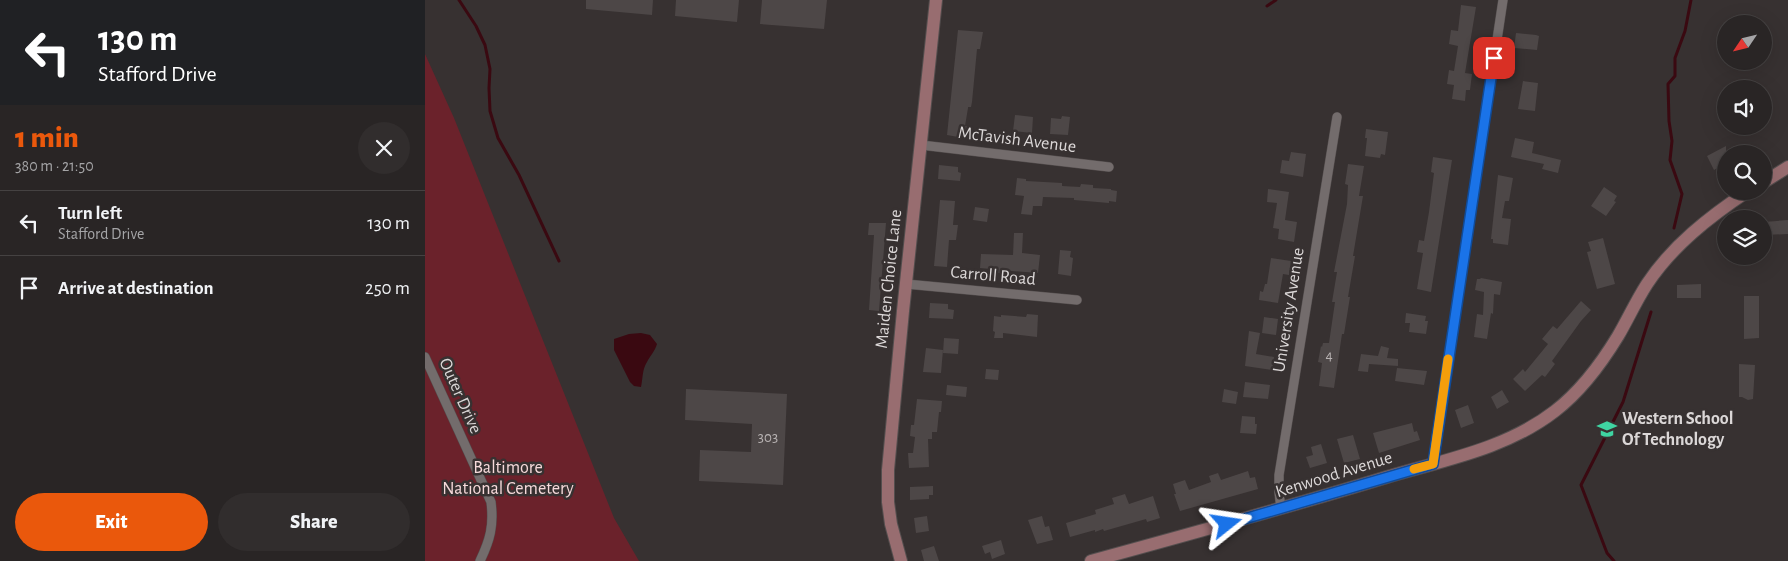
<!DOCTYPE html>
<meta charset="utf-8">
<style>
:root{--surface:#292525;--page:#312d2d;--text:#f1f3f6;--muted:#a5a5a7;--line:#454242;--accent:#ea580c}
body{margin:0;font-family:"Alegreya Sans",sans-serif;background:var(--page);color:var(--text);height:100vh;display:flex;flex-direction:column;font-size:19px;white-space:nowrap}
*{box-sizing:border-box;margin:0}
p{font-size:16px;color:var(--muted)}
.icon{flex:none;width:28px;height:28px;fill:none;stroke:currentColor;stroke-width:2;stroke-linecap:round;stroke-linejoin:round}
.map{position:relative;flex:1;overflow:hidden}
.panel{display:flex;flex-direction:column;background:var(--surface);width:425px}
.panel>*{flex:none}
.top-card{background:#202124;color:#fff;overflow:hidden}
.needle{width:32px;rotate:235deg}
.buttons{position:absolute;left:1292px;top:15px;display:grid;gap:10px}
.buttons a{display:grid;place-items:center;width:55px;height:55px;border-radius:50%;background:var(--surface);box-shadow:0 5px 20px #0002,0 0 0 1px var(--line);font-size:25px}
.pin{position:absolute;display:grid;place-items:center;width:42px;height:42px;color:#fff;margin:-21px;border-radius:10px;box-shadow:0 2px 8px #0006}
.me{position:absolute;width:55px;margin:-28px;rotate:75deg;stroke-linejoin:round;filter:drop-shadow(0 0 4px #0008)}
.turn{display:flex;align-items:center;gap:18px;height:105px;padding:0 15px;font-size:22px}
.turn .icon{width:65px;height:65px;stroke-width:2.5}
.turn b{display:block;font-size:35px;line-height:42px}
.round{display:grid;place-items:center;flex:none;width:52px;height:52px;border-radius:26px;background:var(--page)}
.headline{display:flex;align-items:center;justify-content:space-between;height:85px;padding:0 15px}
h1{font-size:30px;font-weight:800;line-height:38px;color:var(--accent)}
.button{display:flex;gap:10px;margin-top:auto;padding:10px 15px}
.button a{flex:1;height:58px;border-radius:30px;background:var(--accent);color:#fff;font-size:20px;font-weight:800;line-height:58px;text-align:center}
.button a+a{background:var(--page);color:var(--text)}
ul{padding:0;list-style:none}
li{display:flex;align-items:center;gap:15px;height:65px;padding:0 15px;border-top:1px solid var(--line)}
li div{flex:1}
li b{display:block;font-size:19px}
li em{font-style:normal}
main{display:flex;flex:1;min-height:0}
.map>svg:first-child{display:block}
</style>
<main>
<section class="panel">
<div class="top-card">
<div class="turn"><svg class="icon" aria-label="left" viewBox="0 0 24 24"><path d="M17 20v-9H6M10 6l-5 5 5 5"/></svg><div><b>130 m</b>Stafford Drive</div></div>
</div>
<div class="headline"><div><h1>1 min</h1><p>380 m · 21:50</p></div><a class="round"><svg class="icon" aria-label="close" viewBox="0 0 24 24"><path d="M6 6l12 12M18 6L6 18"/></svg></a></div>
<ul>
<li><svg class="icon" aria-label="left" viewBox="0 0 24 24"><path d="M17 20v-9H6M10 6l-5 5 5 5"/></svg><div><b>Turn left</b><p>Stafford Drive</p></div><em>130 m</em></li>
<li><svg class="icon" aria-label="arrive" viewBox="0 0 24 24"><path d="M6 21V4h12l-3 4 3 4H6"/></svg><div><b>Arrive at destination</b></div><em>250 m</em></li>
</ul>
<div class="button"><a>Exit</a><a>Share</a></div>
</section>
<div class="map">
<svg width="1363" height="561" viewBox="0 0 1363 561">
<rect width="100%" height="100%" fill="#373131"/>
<!-- green -->
<path fill="#6b222b" d="M0,54l29,64 160,400 25,43h-214z"/>
<!-- water -->
<path fill="#3a0911" d="M216,333l9,2 7,9c-2,7 -7,12 -10,18 -5,8 -4,16 -6,25l-7,-1 -4,-4 -16,-32v-11l15,-5z"/>
<g fill="none" stroke-linecap="round" stroke-linejoin="round">
<!-- stream -->
<path stroke="#3a0911" stroke-width="3" d="M34,0l17,26 9,19 5,24 -1,19 1,23 8,27 21,37 40,86
M842,6l9,-6
M1249,228l8,-34 -12,-34 2,-19 -3,-20 -1,-37 7,-8v-18l10,-27 6,-31
M1189,561l-7,-8 -26,-68 42,-83 28,-90"/>
</g>
<!-- building -->
<path fill="#4d4747" d="M161,0h67l-1,15 -66,-6z
M251,0h63l-2,22 -62,-6z
M337,0h65l-3,29 -64,-5z
M1036,5l15,2 -11,66 7,1 -2,16h-4l-1,11 -13,-2 2,-14 -7,-1 2,-14 5,1 4,-25 -9,-2 2,-14 7,1z
M533,30l25,2 -3,17h-3l-5,53 -1,5h-3v1l-3,18 5,1 -1,9h-5v2l-17,-3z
M1091,33l20,2 3,1 -2,14 -23,-2z
M1098,81l15,2 -3,28 -17,-2z
M590,115l18,2 -1,16 -19,-2z
M637,116l8,1 -2,18 -18,-1 1,-16 10,1z
M941,129l22,3 -3,23 -4,-1 -1,4 -15,-2 2,-18h-2z
M1090,138l19,4 -2,11 29,7 -3,13 -16,-4 2,-5 -33,-7z
M1301,146v17l-12,7 -7,-14z
M866,152l15,2 -3,23 -23,-4 2,-13 7,1z
M1008,157l19,3 -21,132 -14,-3 6,-36 -6,-1 2,-12 5,1 5,-29 5,-39 -3,-1z
M923,164l16,2 -5,30h4l-10,60h2l-7,41h2l-6,37h-2l-8,54 -15,-2 3,-23 -4,-1 3,-16 1,1 1,-4h6l6,-41h-3l5,-30h-3l13,-68 1,-19 -3,-1z
M514,165l19,2v5l3,1 -1,8 -22,-2z
M1073,175l15,3 -4,23h-4l-3,17 9,1 -3,26 -15,-2v-4h-2z
M592,178l9,1v2l36,2v3l18,1 1,-3 12,1v3l18,1v1l6,1 -1,11 -7,-1v2l-35,-3v-2l-31,-1 -1,9h-9l-1,9 -11,-1 3,-18 -9,-1z
M1179,187l13,9 -3,5 2,1 -10,14 -15,-10z
M843,189l21,3 -4,28 12,2 -3,20 -16,-3 1,-10 -6,-1 4,-25 -10,-1z
M515,200l15,1 -2,24h5l-2,15h-7l-2,27 -13,-1z
M550,207l14,2 -2,13 -14,-2z
M1363,220v14l-24,1v-13z
M444,223h17l-7,88 -10,-1 5,-75h-6z
M589,233h9l-1,20 18,2 -2,18 -38,-3v3h-9v-4l-11,-1 1,-14 32,1z
M1178,238l12,46 -18,5 -10,-37 4,-1 -3,-9z
M635,250l11,1 -1,6 3,1 -2,18 -13,-2z
M846,258l20,3 -2,14 -6,-1 -5,29 -19,-3 1,-9 3,1 2,-8h2z
M1056,278l21,4 -2,13 -6,-1 -1,20 -2,-1 -4,26 -13,-2 3,-23 6,1 1,-23 -9,-2 2,-11h3z
M1276,284v14h-24v-13z
M1319,296h15v42l-15,1z
M1156,301l10,9 -10,11 -29,40 3,3 -10,13 -3,-2 -17,16 -12,-12 10,-10 2,3 23,-28 -6,-5 11,-13 4,3z
M505,303l18,1v5l6,1 -1,9 -24,-1z
M981,313l20,3 -1,5h3l-2,13 -17,-2 1,-9h-5z
M602,314l11,1 -1,22 -34,-4v5h-9l1,-6 -2,-1 1,-15 7,1v-2l25,2z
M839,317l14,2 -2,16 -14,-2z
M824,331l11,2 -4,21 18,3 -2,13 -27,-4z
M519,338l15,1 -1,15 -15,-1z
M956,346l8,2 -2,10 11,1v7l-29,-2 -1,8 -10,-1 3,-17 17,2z
M501,348l17,2 -2,23 -18,-1z
M1314,364l16,1 -2,34 -5,1 -6,-3h-3z
M972,368l30,3 -3,14 -29,-4z
M561,369l13,1 -1,10 -13,-1z
M820,382l25,3 -2,14 -25,-2z
M522,385l20,2 -1,10 -20,-2z
M261,389l101,5 -4,91 -84,-4 1,-31 51,2 1,-28 -67,-4z
M799,389l14,3 -2,12 -14,-2z
M1077,390l7,12 -12,7 -6,-12z
M492,399l25,2 -1,11h-2l-2,20h-5v7h-4l1,28 -20,1 -1,-15h5l2,-16 -5,-1 1,-11h3z
M1043,405l6,18 -13,5 -6,-18z
M817,416l13,1v7h2l-1,10 -16,-1z
M987,423l2,9 3,-1 3,9 -41,13 -6,-20z
M928,435l7,24 -16,4 -7,-24z
M896,444l6,19 -17,5 -4,-11 7,-2 -2,-8z
M823,471l2,7 5,-1 3,12 -78,22 -6,-17h2l-3,-10 12,-4 4,10 22,-8 -2,-6 9,-3 3,7z
M508,486v9h-4v4l-19,1v-13z
M700,494l4,10 24,-8 7,22 -13,4 -1,-3 -42,12 -1,-2 -8,3v-2l-25,7 -4,-14 30,-9 -1,-4 19,-6 -2,-6z
M502,516l2,15 -13,2 -2,-15z
M617,516l3,11 4,-1 4,14 -16,4 -9,-24z
M576,540l4,14 -13,5 -2,-7 -5,2 -3,-8z
M509,546l5,15h-15l-3,-11z"/>
<g fill="none" stroke-linecap="round" stroke-linejoin="round">
<defs>
<path id="street" d="M496,145l188,22
M481,284l171,16
M0,357l66,145c3,24 -1,38 -11,59
M1008,464l70,-464
M856,509l-2,-17v-17l58,-358"/>
<path id="secondary" d="M1339,182l24,-15
M476,561l-10,-37 -3,-22v-32l15,-159 33,-311
M666,561c99,-27 198,-54 296,-84 57,-17 119,-28 168,-66 26,-20 46,-47 63,-75 10,-17 18,-35 29,-52 25,-38 62,-67 101,-93"/>
</defs>
<!-- street casing -->
<use href="#street" stroke="#544e4e" stroke-width="10"/>
<!-- secondary casing -->
<use href="#secondary" stroke="#544e4e" stroke-width="14"/>
<!-- street -->
<use href="#street" stroke="#736c6c" stroke-width="9"/>
<!-- secondary -->
<use href="#secondary" stroke="#986d70" stroke-width="12"/>
</g>
<g fill="none" stroke-linecap="round" stroke-linejoin="round">
<defs>
<path id="route" d="M802,524l206,-60 61,-406"/>
</defs>
<!-- route casing -->
<use href="#route" stroke="#114b97" stroke-width="12"/>
<!-- route -->
<use href="#route" stroke="#1a73e8" stroke-width="9"/>
<!-- slow -->
<path stroke="#f59e0b" stroke-width="9" d="M989,469l19,-5 15,-105"/>
</g>
<!-- icons -->
<defs>
<symbol id="school-bare" viewBox="-9 -9 18 18"><path d="M0-5L7-2L0 1L-7-2ZM-4 1L0 2.5L4 1V4Q0 6-4 4Z" fill="#3fd4a2" stroke="#373131" stroke-width="2.5" paint-order="stroke"/></symbol>
</defs>
<g fill-rule="evenodd">
<use href="#school-bare" x="1168" y="415" width="28" height="28"/>
</g>
<g text-anchor="middle" dominant-baseline="central" stroke-width="5" stroke-linejoin="round" paint-order="stroke">
<!-- number labels -->
<g font-size="15" fill="#b8b3b3">
<text x="904" y="355">4</text>
<text x="343" y="437">303</text>
</g>
<!-- street labels -->
<g font-size="18" fill="#dbd7d7" stroke="#373131">
<text transform="translate(592 140) rotate(7)">McTavish Avenue</text>
<text transform="translate(568 276) rotate(5)">Carroll Road</text>
<text transform="translate(464 279) rotate(-84)">Maiden Choice Lane</text>
<text transform="translate(864 310) rotate(-81)">University Avenue</text>
<text transform="translate(35 396) rotate(66)">Outer Drive</text>
<text transform="translate(909 475) rotate(-17)">Kenwood Avenue</text>
</g>
<!-- poi labels -->
<g font-size="18" font-weight="bold" fill="#dbd7d7" stroke="#373131" text-anchor="start">
<text x="1197" y="419">Western School<tspan x="1197" dy="21">Of Technology</tspan></text>
</g>
<!-- park labels -->
<g font-size="18" fill="#f6d9da" stroke="#373131">
<text x="83" y="468">Baltimore<tspan x="83" dy="21">National Cemetery</tspan></text>
</g>
</g>
</svg>
<div class="buttons">
<a><svg class="needle" viewBox="-14 -14 28 28"><path d="M0-13l5 13h-10z" fill="#e53935"/><path d="M0 13l5-13h-10z" fill="#a5a5a7"/></svg></a>
<a><svg class="icon" aria-label="sound" viewBox="0 0 24 24"><path d="M4 9h4l5-4v14l-5-4H4zM17 9q2 3 0 6"/></svg></a>
<a><svg class="icon" aria-label="search" viewBox="0 0 24 24"><circle cx="10" cy="10" r="6"/><path d="M15 15l6 6"/></svg></a>
<a><svg class="icon" aria-label="layers" viewBox="0 0 24 24"><path d="M12 4l9 5-9 5-9-5zM3 14l9 5 9-5"/></svg></a>
</div>
<div class="pin" style="left:1069px;top:58px;background:#d93025"><svg class="icon" aria-label="arrive" viewBox="0 0 24 24"><path d="M6 21V4h12l-3 4 3 4H6"/></svg></div>
<svg class="me" style="left:802px;top:524px" viewBox="-20 -20 40 40"><path d="M0-17L14 15 0 8-14 15z" fill="#1a73e8" stroke="#fff" stroke-width="4"/></svg>
</div>
</main>
